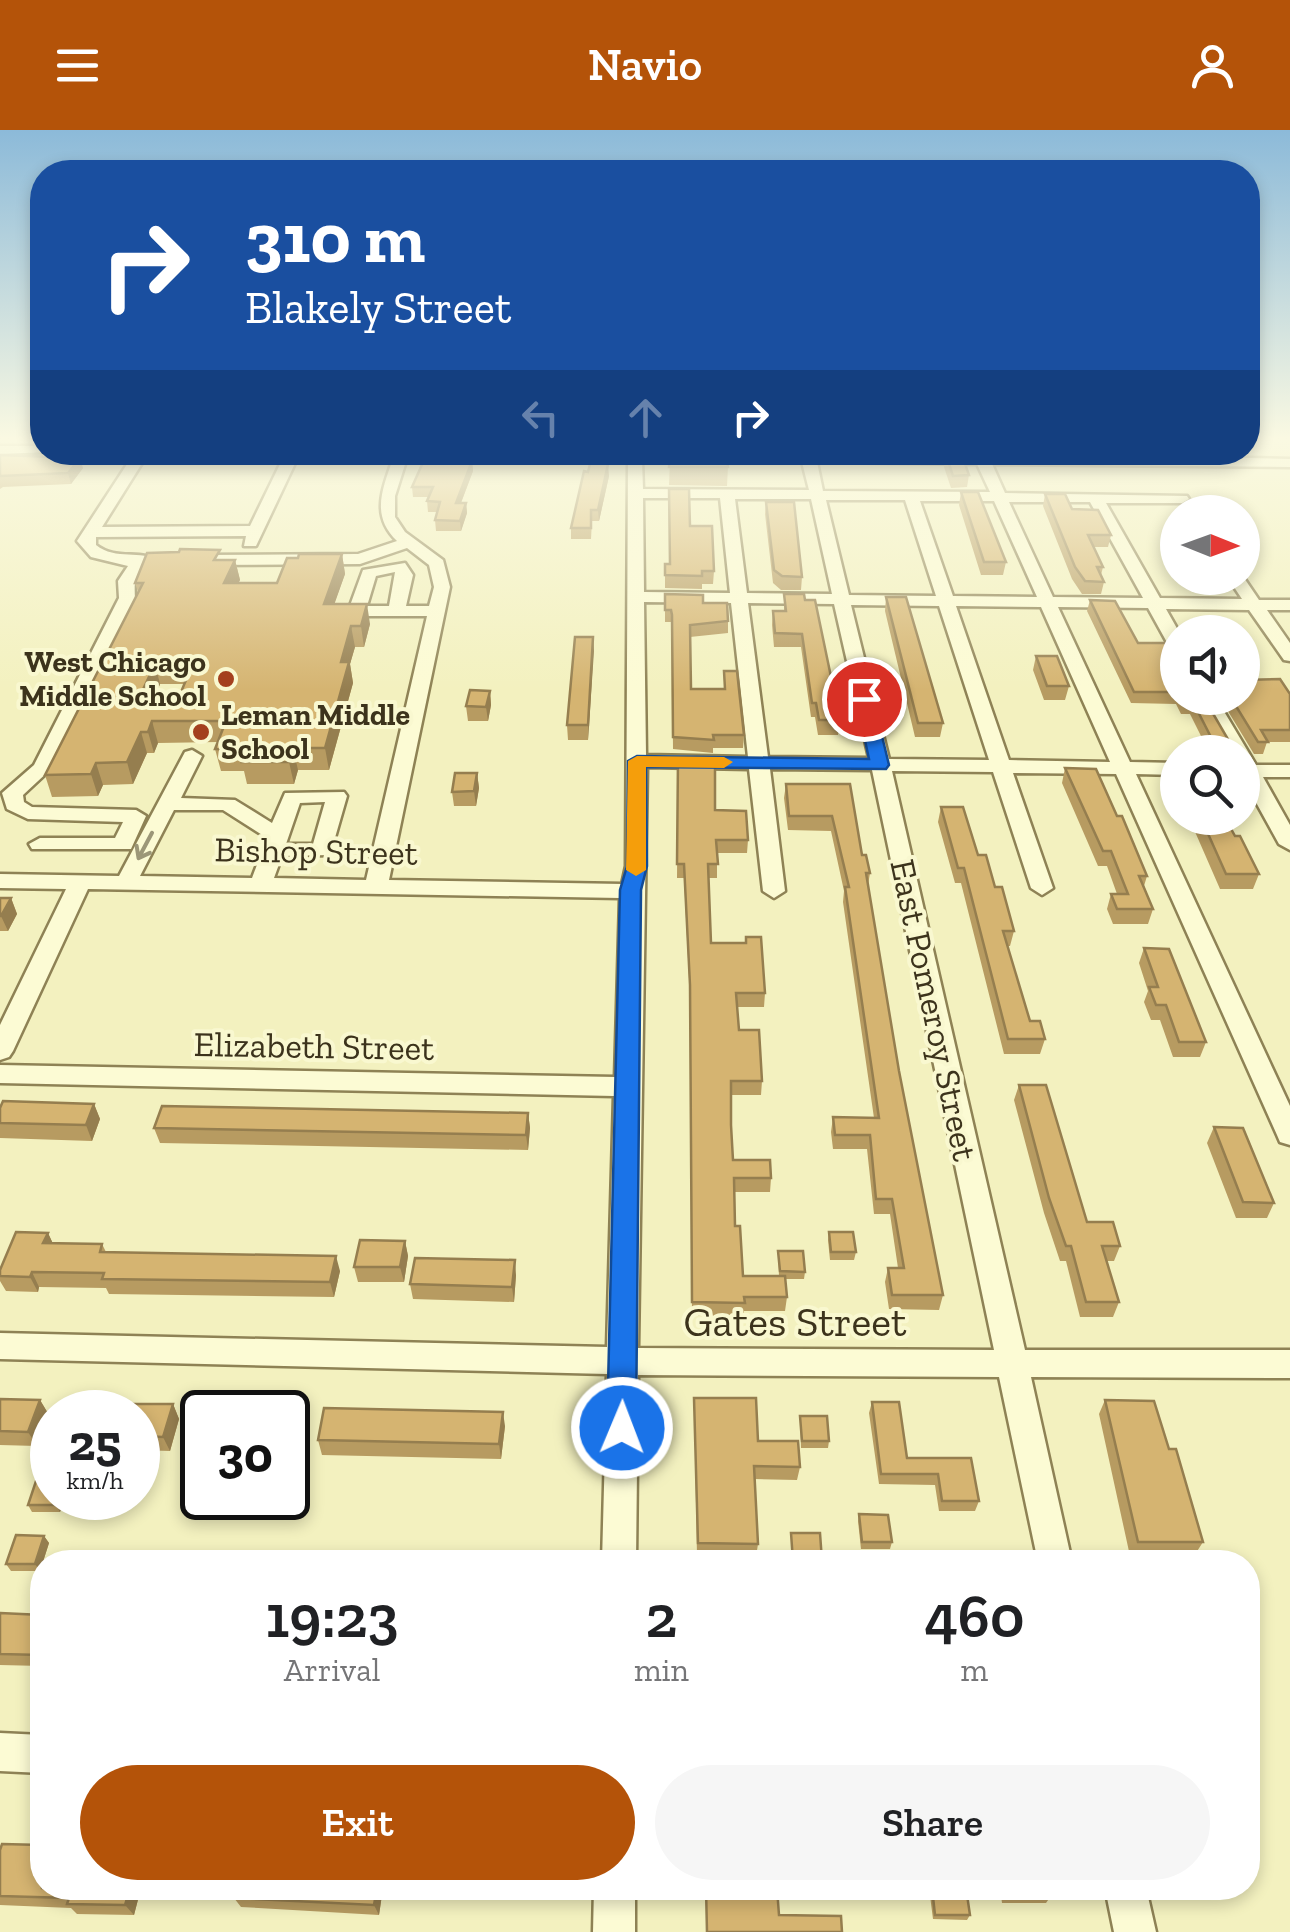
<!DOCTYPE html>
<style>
:root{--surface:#fff;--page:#f6f6f6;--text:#202124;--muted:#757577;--accent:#b45309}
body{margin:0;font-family:"Zilla Slab",serif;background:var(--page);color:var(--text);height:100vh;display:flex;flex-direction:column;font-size:38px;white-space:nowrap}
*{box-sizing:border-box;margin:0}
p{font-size:32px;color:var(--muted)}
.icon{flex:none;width:55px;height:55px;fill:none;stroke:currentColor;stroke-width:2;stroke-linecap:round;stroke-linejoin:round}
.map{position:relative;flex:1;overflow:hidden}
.side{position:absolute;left:30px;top:1420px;width:1230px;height:350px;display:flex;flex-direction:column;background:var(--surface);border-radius:40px;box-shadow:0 5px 15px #0003}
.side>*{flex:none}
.banner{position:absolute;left:30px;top:30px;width:1230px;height:305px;border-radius:40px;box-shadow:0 5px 15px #0003;background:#1a4fa0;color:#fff;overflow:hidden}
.needle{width:65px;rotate:91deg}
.buttons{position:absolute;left:1160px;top:365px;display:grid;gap:20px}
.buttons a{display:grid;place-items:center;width:100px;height:100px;border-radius:50%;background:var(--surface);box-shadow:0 5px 15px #0003;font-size:50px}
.speed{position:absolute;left:30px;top:1260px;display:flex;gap:20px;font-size:50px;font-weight:700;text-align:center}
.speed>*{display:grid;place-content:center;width:130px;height:130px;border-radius:50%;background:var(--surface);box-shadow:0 5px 15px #0003;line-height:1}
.speed small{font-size:25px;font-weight:400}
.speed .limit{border:5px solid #111;border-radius:15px;background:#fff;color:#111}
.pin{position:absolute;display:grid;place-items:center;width:85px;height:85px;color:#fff;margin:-42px;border:5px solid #fff;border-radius:50%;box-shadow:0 2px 10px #0007}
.me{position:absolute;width:110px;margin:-55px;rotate:1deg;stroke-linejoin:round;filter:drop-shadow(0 0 8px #0008)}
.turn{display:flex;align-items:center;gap:35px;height:210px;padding:0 50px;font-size:45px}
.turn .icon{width:130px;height:130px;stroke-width:2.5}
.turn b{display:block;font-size:70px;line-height:85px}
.lanes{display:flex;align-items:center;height:95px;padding:0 50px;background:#0003;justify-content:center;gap:50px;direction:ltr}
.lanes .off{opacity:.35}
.eta{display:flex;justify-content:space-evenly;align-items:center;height:170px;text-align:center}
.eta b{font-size:60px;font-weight:600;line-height:70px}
.primary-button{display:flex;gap:20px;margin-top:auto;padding:20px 50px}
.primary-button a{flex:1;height:115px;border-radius:60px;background:var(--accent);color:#fff;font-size:40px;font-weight:600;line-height:115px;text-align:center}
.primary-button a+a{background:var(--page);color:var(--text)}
header{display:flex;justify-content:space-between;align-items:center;height:130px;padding:0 50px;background:var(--accent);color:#fff;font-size:45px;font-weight:600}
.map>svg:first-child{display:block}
</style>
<header><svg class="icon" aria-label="menu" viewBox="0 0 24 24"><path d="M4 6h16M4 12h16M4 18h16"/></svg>Navio<svg class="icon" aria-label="person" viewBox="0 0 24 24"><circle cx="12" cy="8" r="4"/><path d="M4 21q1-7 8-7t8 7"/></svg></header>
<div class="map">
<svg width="1290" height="1802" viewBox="0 0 1290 1802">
<rect width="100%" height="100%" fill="#f3f1bf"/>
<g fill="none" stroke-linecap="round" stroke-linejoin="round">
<defs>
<path id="minor" d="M0,316h42v6h5l-47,2z
M135,322h14l-47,75 148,-1 34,-70 -30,-4h732l304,7v8l-298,-3 13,29 182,3 2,3 -7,4h-76l54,95 82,1 -14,-21 14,-3 17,25h31v10h-23l23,33v18l-6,-1 -35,-50 -83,-1 13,23 -1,19 -9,-5 -21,-38 -90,-1 72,155 48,1v12l-42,-1 154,332v39l-10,-3 -3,-7 -161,-361 -103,-1 40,115 -11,7 -11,-7 -38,-116 -101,-1 133,579h265v28l-259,-1 41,185h-34l-39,-185 -361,-2 -2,187h-34l5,-188 -607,-15v-26l607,14 7,-251 -614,-13v-18l615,12 5,-179 -532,-9 -75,162 -4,6 -9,3v-35l66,-136 -66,-1v-14l119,2 66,-124 7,-2 10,6 -21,42 54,2 37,23 13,-30 59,-1 3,4 -17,59 -48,1 -8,22 92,2 61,-264h-70l-9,-5 15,-41 42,-7 8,12 -7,31h23l5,-19 -5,-22 -22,-17 -47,16 -159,1 -8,-5 8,-5 157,-1 39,-13c-27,-26 -14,-52 -4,-83l-95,-1 -42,89h-12l2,-10 -150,1v8c20,16 45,4 63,16 -18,14 -26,7 -24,37l-83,170 -29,27 1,7 8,5 104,3 10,6 -15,33h-99l-3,-5 11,-6h75l8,-16 -95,-3 -21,-10 -5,-16 32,-28 85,-167 -1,-17 10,-15 -37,-9 -14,-16zM407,328l221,2 -2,406 -4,18 -233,-4 61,-293 -7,-27 -38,-28 -10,-15v-21zM642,330l160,2 7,28 -166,-1zM817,332l160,2 13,28 -167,-1zM643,368h77l10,95 -86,-1zM735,369h76l21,95 -85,-1zM826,370h79l31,96 -87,-1zM920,371h74l43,96 -84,-1zM1009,372h81l53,96 -90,-1zM395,442l-6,34h-22l9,-30zM644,472l87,1 17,154 -102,-2zM748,473l86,1 35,154 -101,-1zM851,475l88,1 50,154 -100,-1zM956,476l85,1 69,155 -101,-2zM647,637l102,2 14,122 11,7 11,-7 -15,-122 102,1 122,580 -356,-2zM325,672l-12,42h-27l14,-41zM174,680h49l44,28 -15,40 -112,-2z
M1198,568h18l40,67h34v12h-27l27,48v25l-11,-6 -37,-67v-25h-13z
M0,1603l42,2v38l-42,-2z
M594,1758h41v44h-42z
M1105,1758h41l10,44h-42z"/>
</defs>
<!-- minor casing -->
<use href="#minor" stroke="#8e8255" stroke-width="5"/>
<!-- minor -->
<use href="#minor" fill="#fcfbd4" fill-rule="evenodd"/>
</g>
<!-- wall -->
<path fill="#b79b61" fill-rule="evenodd" d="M699,322l29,15 -1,19 -58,-1 1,-27h28z
M0,325l83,13 -12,16 -68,3 -3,2z
M946,325l23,20 -2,12 -16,1 -7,-21z
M472,331l1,10 -12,32h5l1,10 -6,18h-25l-1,-11 2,-8h-9l-1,-11 2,-4h-16l-1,-10z
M609,346l-10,45h-7l-1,18h-20v-11z
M961,362l45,70 -3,13h-22l-22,-70z
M1045,364l27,15 39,26 -3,12h-14l9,20 -2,8 3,7 -3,12h-19l-10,-15 -29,-73z
M766,372l36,75 -1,13h-20l-8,-7 -8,-69z
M690,396l24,45 -1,13h-11v5l-37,-1v-24h5z
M342,424l3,20 -11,30 36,20 -6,23h-9l-5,17 3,19 -24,87h-31l-4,14h-47l-3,-13h-23l-6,-22 3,-7 -60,1 -4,10h-7l-14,31 -30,1 -5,11 -46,1 -7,-22 93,-183 -3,-9 87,-23h13l5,20 -2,3h39l21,-25zM160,554h24l-5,13 -24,1z
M665,464l38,9 25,18v12l-38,4 1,52h33v-18l20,64 -1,13h-30v5l-40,-4 -1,-122 -1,-5h-6z
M784,464l56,126 -2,15h-20l-3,-18h-4l-10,-70h-27l-2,-22 1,-14h11z
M886,467l57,126 -3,14h-25l-30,-126z
M1090,470l48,43 40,9v46h26l25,43 -3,11h-17l-19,-38h-9l-5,-10 -45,-1 -44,-92z
M593,507l-5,103h-20l-1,-15z
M1036,526l33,30 -4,14h-21l-11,-30z
M490,561l1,14 -3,16h-20l-2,-15z
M1290,564v48h-23l-4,12h-9l-34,-56z
M678,628l37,52 33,30 -1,13h-30v25h-9l3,65 54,50 -1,14h-27l2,23 23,51 -1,14h-30v30l2,35 38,18 -1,14h-36l1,34 8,50h36l-1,-25 27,21 -1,7h-19l2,18 -2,14h-41l-1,5h-51l-2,-317 -6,-121h-7z
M1065,638l52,48 30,60 -3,10 9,23 -5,15h-35l-6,-15 4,-15h6l-10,-28h-9l-36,-83z
M477,643l2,15 -3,18h-22l-2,-14z
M1175,644h3v30l-8,-16z
M786,654h64l12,71 8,18 -2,12 31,186 44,224 -4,15 -50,-1 -4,-27 3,-14h10l-8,-54h-16l-7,-65h-34l-2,-17 2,-15 41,1 -31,-216 1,-11 -13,-60 -43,-1 -4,-32z
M941,677l37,48 17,32 19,44 -4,15h-3l23,75 15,18 -5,15h-36l-43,-171h-6l-17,-61z
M1189,688h36l10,18 24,38 -6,15h-33z
M0,768h11l6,16 -9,17h-8z
M1144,818l62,94 -6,15h-27l-13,-37h-9l-7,-18 4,-11 -9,-28z
M1019,955l68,137 33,24 -6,15h-7l12,41 -6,15h-33l-14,-56h-6l-16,-48 -30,-113z
M94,974l6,15 -8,22 -92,-3v-30z
M528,983l2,15 -2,22 -368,-7 -6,-15z
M1214,997l60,76 -7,15h-31l-29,-75z
M829,1102l27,20 -2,8h-24l-2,-20z
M48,1103l5,11h49l4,8 234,19 -6,26 -225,-3 -3,-6 -67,-1 -1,5 -32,-1 -6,-10v-5z
M405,1111l3,15 -4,26h-46l-4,-15z
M516,1145l-2,27 -101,-3 -3,-15z
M694,1268l106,69 -3,13 -42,-1 3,65 -2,13 -59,-1z
M0,1269l40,1 9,15 -12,31 -37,-1z
M1105,1270l64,49 34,93 -9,14h-64l-31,-142z
M872,1272l35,56h64l8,43 -4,10h-36l-4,-26 -56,-1 -10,-71z
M173,1274l6,15 -9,32 -32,-1v-38z
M800,1286l29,25 -1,7h-27z
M505,1296l-4,33 -179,-4 -4,-15z
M52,1368h13l-5,14h-28l-4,-7z
M859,1384l33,28 -2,7h-29l-3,-28z
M791,1403h29l2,29h-31z
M44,1406l5,7 -9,28h-29l-5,-7z
M0,1483l42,2v51l-42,-1z
M0,1720l141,38 -7,27 -57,-1 -6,-6 -71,-3z
M236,1758h147l-4,27 -138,-8 -7,-9z
M929,1758h37l4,27 -3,5 -34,-1z
M1000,1758h52l1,5 -7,10h-44z"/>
<!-- shaded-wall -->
<path fill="#957e4f" d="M80,328l3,10 -12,16 -3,-11z
M472,331l1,10 -16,42 -1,-10z
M608,334l1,12 -10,45 -1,-11z
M466,373l1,10 -6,18 -1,-10z
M342,424l3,20 -18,51 -3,-21z
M235,430l5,20 -11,23 -5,-20z
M367,474l3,20 -6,23 -3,-21z
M351,496l4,21 -5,17 3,19 -24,87 -4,-22 16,-86z
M593,507l1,14 -6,89v-15z
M155,534l5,20 -15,35 -6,-21z
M490,561l1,14 -3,16 -2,-14z
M152,591l6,22 -4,10 -6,-21z
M141,602l6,21 -14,31 -6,-22z
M293,618l5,22 -4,14 -5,-22z
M96,633l7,22 -5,11 -7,-22z
M477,643l2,15 -3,18 -2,-15z
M11,768l6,16 -9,17 -7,-15z
M94,974l6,15 -8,22 -6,-16z
M528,983l2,15 -2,22 -2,-15z
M48,1103l7,15 -12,-5z
M405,1111l3,15 -4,26 -4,-15z
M336,1126l4,15 -6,26 -4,-15z
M515,1130l1,15 -2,27 -2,-15z
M32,1142l7,15 -1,5 -8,-15z
M40,1270l9,15 -12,31 -9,-14z
M173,1274l6,15 -9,32 -7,-14z
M503,1282l2,14 -4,33 -2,-15z
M59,1368h6l-5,14 -4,-7z
M44,1406l5,7 -9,28 -5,-7z
M107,1423l6,9h-8z
M130,1758h11l-7,27 -9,-10z
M377,1758h6l-4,27 -5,-10z"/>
<!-- building -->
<path fill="#d5b471" stroke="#957e4f" stroke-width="2.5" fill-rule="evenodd" d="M699,322h27l2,15h-59l1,-9h30z
M0,325l80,3 -12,15 -68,3z
M946,325h16l7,20 -16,1z
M424,330l48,1 -16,42h10l-6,18 -25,-1 5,-18 -13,-1 6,-14h-21z
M590,334h18l-10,46h-7v18h-20l13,-57 4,1z
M669,359h20l1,37h22l2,45h-12v5l-37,-1v-11h5z
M961,362h17l28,70h-22z
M1045,364h20l7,15 26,1 13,25h-23l15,32h-6l7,15 -19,-1 -10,-14z
M766,372h28l8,75 -20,-1 -8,-6z
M180,419l40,1 -6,10h21l-11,23h53l10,-25h11l1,-4h43l-18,50h43l-6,22h-10l-10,36h8l-24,86h-32l-4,14h-47l5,-13h-32l11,-28h-74l-4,11h-7l-14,30 -31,1 -5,11 -46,1 98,-192h-8l12,-30 32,-1zM193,533l-14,34 -40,1 16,-34z
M665,464l38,1v8h24l1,18 -38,4 1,64h34l-1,-18h13l7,64h-31l1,5 -41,-3 -1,-122 -1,-5h-6z
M784,464h20l1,6h10l25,120h-21l-3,-17h-4l-10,-69 -27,-1 -2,-22h13z
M886,467h20l37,126h-25z
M1090,470l25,1 23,42h35l5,9v40h-44z
M575,507h18l-5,88h-21z
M1036,526h21l12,30h-22z
M1280,549l10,15v36h-29l7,12h-10l-27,-44h11v-18z
M470,560l20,1 -4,16 -20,-1z
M1182,568h22l25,43h-16l-20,-39h-8z
M678,628l37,1v51l31,1 2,29h-32l2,24h-10l3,79h35v-6h15l4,56h-29l3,37h20l3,51h-31v44l2,35h37l1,18h-37l1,48h5l3,50h42l2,21h-43l1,6 -53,-1 -2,-317 -6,-121h-7z
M1065,638l31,1 21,47h5l25,60h-8l14,33h-36l-6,-15h17l-17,-43h-8z
M455,643h22l-3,18 -22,1z
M786,654h64l12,71h4l4,18h-4l33,198 44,224h-51l-4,-27h16l-12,-69h-16l-6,-64h-35l-2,-18 46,1 -34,-231h4l-17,-71h-43z
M941,677h22l15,48h8l9,32h7l12,44h-11l27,90h10l5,18h-37l-44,-171h-6z
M1201,688h24l10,18h5l19,38h-33z
M0,768h11l-10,18h-1z
M1144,818l25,1 37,93h-27l-13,-37h-10l-7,-18h9z
M1019,955h27l41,137h26l7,24h-18l17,56h-33l-15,-56h-5l-17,-48z
M3,971l91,3 -8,21 -86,-2v-15z
M162,976l366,7 -2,22 -372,-7z
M1214,997l29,1 31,75 -31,-1z
M16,1102l32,1 -5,10 59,1 -2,8 236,4 -6,26 -228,-3 2,-6 -72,-1 -2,5 -30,-1v-6z
M829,1102h24l3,20h-25z
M360,1110l45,1 -5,26h-46z
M778,1121h25l2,21 -25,-1z
M415,1128l100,2 -3,27 -102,-3z
M694,1268h62l2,43h40l2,26 -46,-1 4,78 -60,-1z
M0,1269l40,1 -12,32 -28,-1z
M1105,1270l49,1 15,48h7l27,93h-65z
M872,1272h27l8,56h64l8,43h-37l-4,-27h-57z
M128,1274h45l-10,33 -25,-1v-24h-13z
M324,1278l179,4 -4,32 -181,-4z
M800,1286h27l2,25h-27z
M37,1348l15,1v19h7l-3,7h-28z
M859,1384l29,1 4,27h-30z
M791,1403h29l2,28h-29z
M16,1405l28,1 -9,28h-29z
M73,1423h34l-2,9h-35z
M0,1483l42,2v40l-42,-1z
M2,1714l40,1v43h88l-5,17 -58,-1 2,-6 -69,-2v-46z
M236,1758h141l-3,17 -140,-7z
M706,1758h71l2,27 62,1 1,16h-135z
M932,1758h34l4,27h-35z
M1008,1758h44l1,5h-44z"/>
<!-- one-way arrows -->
<defs><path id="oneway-shaft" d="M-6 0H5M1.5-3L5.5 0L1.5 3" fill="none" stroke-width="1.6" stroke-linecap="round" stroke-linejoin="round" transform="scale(2.5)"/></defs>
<use stroke="#9c9778" href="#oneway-shaft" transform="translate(145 716) rotate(118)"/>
<!-- sky -->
<linearGradient id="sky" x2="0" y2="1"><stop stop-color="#8cbad9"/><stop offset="0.55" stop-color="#faf9e2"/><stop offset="1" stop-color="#faf9e2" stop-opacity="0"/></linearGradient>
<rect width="1290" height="560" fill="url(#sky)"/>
<!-- route -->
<path fill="#1a73e8" stroke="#114b97" stroke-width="2.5" d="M864,564l9,5 16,66 -3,4 -240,-2 1,99 -6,24 -5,538 -4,10 -10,4 -11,-4 -4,-10 13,-538 7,-24 1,-105 9,-5 232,3 -13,-60z"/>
<!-- slow -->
<path fill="#f59e0b" d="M637,626l87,1 9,5 -9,6 -78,-1v103l-10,6 -10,-6 2,-109z"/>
<!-- markers -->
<g fill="#a4401e" stroke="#f9f8d0" stroke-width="4">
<circle cx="226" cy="549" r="10"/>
<circle cx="201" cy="602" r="10"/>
</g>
<g text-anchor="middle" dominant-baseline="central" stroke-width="8" stroke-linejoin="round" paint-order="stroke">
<!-- far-poi labels -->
<g font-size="30" font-weight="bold" fill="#3c331c" stroke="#f9f8d0" text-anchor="end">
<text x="206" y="532">West Chicago<tspan x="206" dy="34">Middle School</tspan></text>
<text x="221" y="585" text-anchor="start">Leman Middle<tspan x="221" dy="34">School</tspan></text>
</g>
<!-- street labels -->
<g font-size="35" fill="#3c331c" stroke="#f9f8d0">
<text transform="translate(316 721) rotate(1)">Bishop Street</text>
<text transform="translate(934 880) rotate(78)">East Pomeroy Street</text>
<text transform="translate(314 916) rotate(1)">Elizabeth Street</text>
</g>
<!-- near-street labels -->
<g font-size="42" fill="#3c331c" stroke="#f9f8d0">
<text x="795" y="1191">Gates Street</text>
</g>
</g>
</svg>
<div class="buttons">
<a><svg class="needle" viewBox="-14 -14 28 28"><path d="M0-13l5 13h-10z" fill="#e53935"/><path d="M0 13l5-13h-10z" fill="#757577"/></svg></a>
<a><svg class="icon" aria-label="sound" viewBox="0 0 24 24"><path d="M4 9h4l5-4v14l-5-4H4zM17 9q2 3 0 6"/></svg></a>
<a><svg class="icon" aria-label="search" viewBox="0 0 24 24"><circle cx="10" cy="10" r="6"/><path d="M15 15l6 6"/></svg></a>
</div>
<div class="speed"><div>25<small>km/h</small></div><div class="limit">30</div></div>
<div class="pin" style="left:864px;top:569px;background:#d93025"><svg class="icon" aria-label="arrive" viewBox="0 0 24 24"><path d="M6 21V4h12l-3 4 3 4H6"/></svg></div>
<svg class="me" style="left:622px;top:1298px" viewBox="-20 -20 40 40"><circle r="17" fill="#1a73e8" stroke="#fff" stroke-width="3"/><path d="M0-11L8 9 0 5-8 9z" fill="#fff"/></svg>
<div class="banner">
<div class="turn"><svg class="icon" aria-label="right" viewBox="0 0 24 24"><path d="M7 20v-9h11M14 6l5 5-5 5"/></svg><div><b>310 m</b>Blakely Street</div></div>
<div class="lanes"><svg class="icon off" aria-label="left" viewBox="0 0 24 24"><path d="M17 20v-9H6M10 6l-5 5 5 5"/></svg><svg class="icon off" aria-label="ahead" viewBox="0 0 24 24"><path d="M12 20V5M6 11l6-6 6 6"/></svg><svg class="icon" aria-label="right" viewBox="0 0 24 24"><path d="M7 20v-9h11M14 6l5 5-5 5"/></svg></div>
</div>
<section class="side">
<div class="eta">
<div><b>19:23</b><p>Arrival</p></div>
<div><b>2</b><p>min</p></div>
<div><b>460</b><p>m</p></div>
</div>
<div class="primary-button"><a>Exit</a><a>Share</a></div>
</section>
</div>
